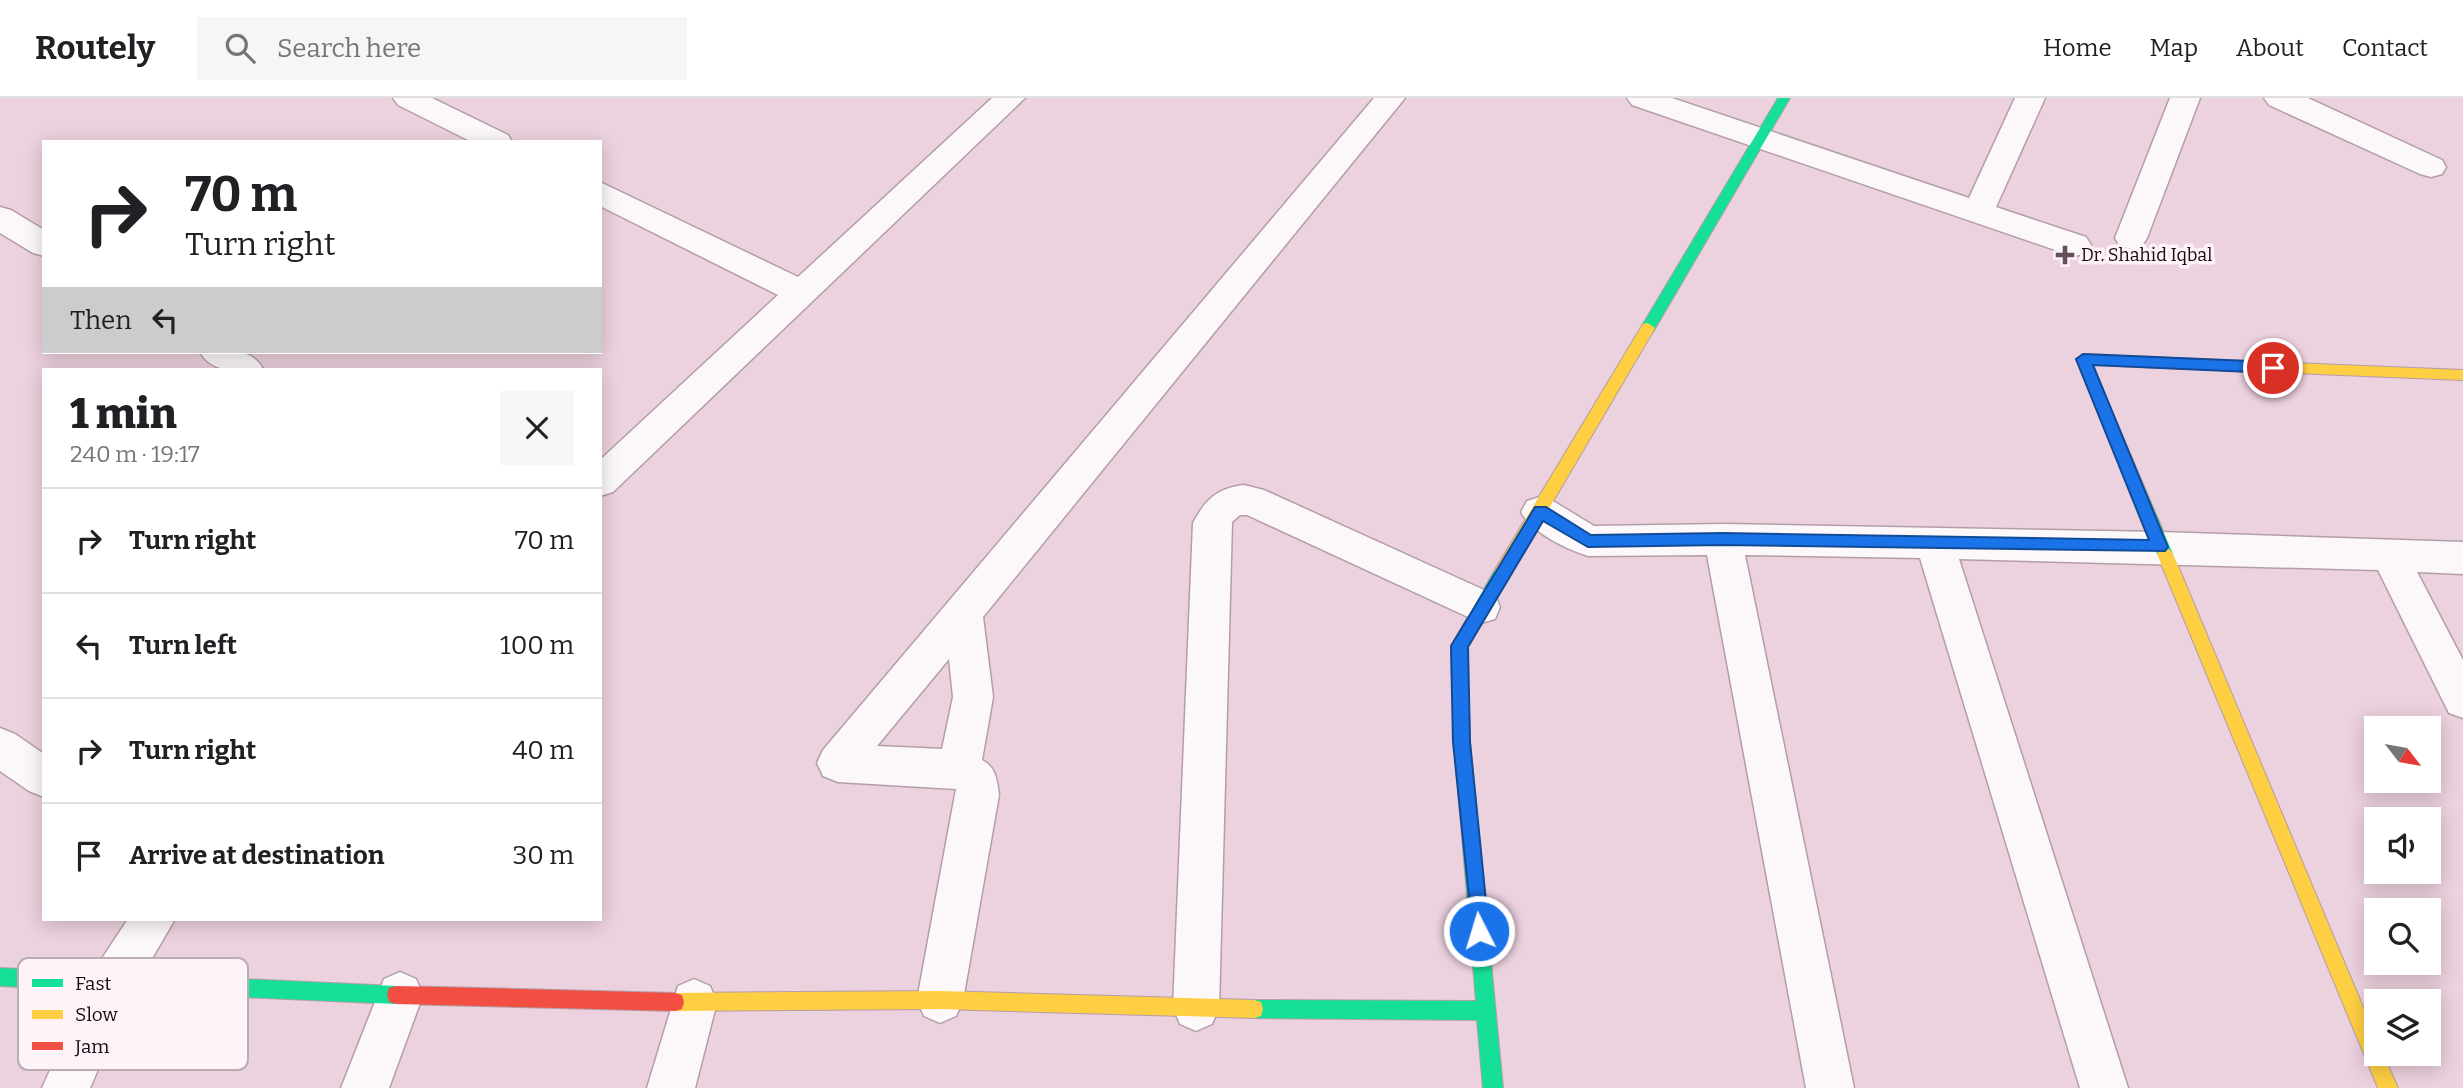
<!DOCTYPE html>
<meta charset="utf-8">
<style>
:root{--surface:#fff;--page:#f6f6f6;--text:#202124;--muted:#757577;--line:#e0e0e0}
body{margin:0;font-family:Bitter,serif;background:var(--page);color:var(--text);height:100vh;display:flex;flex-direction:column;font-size:26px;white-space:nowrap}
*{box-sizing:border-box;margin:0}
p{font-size:23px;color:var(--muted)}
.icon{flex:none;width:38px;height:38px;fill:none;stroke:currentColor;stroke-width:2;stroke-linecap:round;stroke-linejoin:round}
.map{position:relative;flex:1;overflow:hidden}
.panel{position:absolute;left:42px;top:270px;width:560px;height:553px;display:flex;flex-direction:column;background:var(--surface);border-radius:0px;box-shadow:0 4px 18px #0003}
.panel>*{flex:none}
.top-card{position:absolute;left:42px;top:42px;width:560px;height:214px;border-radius:0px;box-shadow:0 4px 18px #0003;background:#fff;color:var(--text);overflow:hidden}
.needle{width:46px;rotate:121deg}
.controls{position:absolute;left:2364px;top:618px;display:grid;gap:14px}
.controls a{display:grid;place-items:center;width:77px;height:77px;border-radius:0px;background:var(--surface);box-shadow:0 4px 18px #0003;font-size:35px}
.pin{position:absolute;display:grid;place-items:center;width:60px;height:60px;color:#fff;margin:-30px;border:4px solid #fff;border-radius:50%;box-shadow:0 2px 7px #0007}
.me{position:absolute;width:77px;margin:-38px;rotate:355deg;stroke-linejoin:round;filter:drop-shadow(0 0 5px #0008)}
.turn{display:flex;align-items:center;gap:24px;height:147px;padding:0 28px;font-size:32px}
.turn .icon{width:91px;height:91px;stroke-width:2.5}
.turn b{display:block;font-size:49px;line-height:60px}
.then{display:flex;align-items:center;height:66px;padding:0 28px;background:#0003;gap:14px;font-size:26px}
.round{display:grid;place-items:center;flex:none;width:74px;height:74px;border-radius:0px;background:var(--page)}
.headline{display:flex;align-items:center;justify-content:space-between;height:119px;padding:0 28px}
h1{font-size:42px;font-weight:800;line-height:52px}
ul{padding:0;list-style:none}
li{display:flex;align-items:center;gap:21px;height:105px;padding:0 28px;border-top:2px solid var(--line)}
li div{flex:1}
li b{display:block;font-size:26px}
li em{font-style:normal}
header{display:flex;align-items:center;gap:42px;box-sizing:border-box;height:98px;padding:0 35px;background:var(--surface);border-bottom:2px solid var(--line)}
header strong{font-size:33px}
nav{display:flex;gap:38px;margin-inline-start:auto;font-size:24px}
.search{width:490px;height:63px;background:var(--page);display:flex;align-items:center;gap:18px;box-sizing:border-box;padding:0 24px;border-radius:0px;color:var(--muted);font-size:26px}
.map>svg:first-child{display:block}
</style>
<header>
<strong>Routely</strong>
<div class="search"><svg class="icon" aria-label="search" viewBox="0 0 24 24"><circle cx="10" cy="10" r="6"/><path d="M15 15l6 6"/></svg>Search here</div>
<nav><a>Home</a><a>Map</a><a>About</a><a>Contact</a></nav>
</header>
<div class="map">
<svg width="2463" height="990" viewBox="0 0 2463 990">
<rect width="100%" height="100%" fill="#ecd1de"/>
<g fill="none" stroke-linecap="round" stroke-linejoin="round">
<defs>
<path id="street" d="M393,0h39l76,37 4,7h-40l-74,-37z
M992,0h33l-412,394 -13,4v-36l178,-165 -178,-89v-24l198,95z
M1374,0h31l-422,519 10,80 -11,63c14,7 15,20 17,35l-36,205 -7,16 -16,7 -16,-7 -7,-16 39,-211 -118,-7 -15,-6 -6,-13 6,-13zM949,561l4,38 -11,52 -65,-3z
M1627,0h45l297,100 46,-100h30l-49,109 90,30 5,8 -5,8 -11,3 -11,-3 -432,-148z
M2170,0h30l-53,140 -5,8 -11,3 -11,-3 -5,-8z
M2264,0h44l134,62 4,7 -4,7 -11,3 -11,-3 -151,-69z
M0,109l11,3 33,20v26l-11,-3 -33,-20z
M200,254c23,-1 51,-6 63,17 -23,1 -50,6 -63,-17z
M1244,387l20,5 231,105 5,12 -5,12 -14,4 -234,-108h-7l-8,7 -13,486 -7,16 -16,7 -16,-7 -7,-16 20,-485c12,-23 24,-35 51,-38z
M1540,399l13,4 41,25 129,-2 437,8 303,10v32l-46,-2 46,88v58l-14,-5 -71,-143 -419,-11 169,529h-48l-160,-530 -175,-3 109,533h-48l-99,-533 -119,1c-22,-7 -56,-23 -67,-44l6,-11z
M0,630l15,6 29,20v43l-15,-6 -29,-20z
M128,821h47l-46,79 -39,90h-48l55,-122z
M400,874l16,7 7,16 -34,93h-48l43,-109z
M694,881l16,7 7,16 -22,86h-48l31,-102z"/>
<path id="fast" d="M1778,0h12l-137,234h-10l-2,-4 2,-4z
M2083,256l182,8 7,5 -7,5 -173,-7 81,189 -3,4h-10l-3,-4 -81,-195z
M1502,469l6,1 2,5 -43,74 3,95 33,346h-20l-6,-68 -223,-2 -7,-2 -2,-7 2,-7 7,-2 222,1 -22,-259 -3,-96 45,-78z
M0,870l396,18 7,2 2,7 -2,7 -7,2 -396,-18z"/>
<path id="slow" d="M1648,225l7,5 -147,250h-12l-2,-5 2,-5 147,-244z
M2265,264l198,8v10l-198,-8 -7,-5z
M2165,450l5,2 3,4 203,484v16h7l15,34h-20l-221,-534 3,-4z
M940,893l314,9 7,2 2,7 -2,7 -7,2 -314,-9 -265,2 -7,-2 -2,-7 2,-7 7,-2z"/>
<path id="jam" d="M396,888l279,7 7,2 2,7 -2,7 -7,2 -279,-7 -7,-2 -2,-7 2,-7z"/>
</defs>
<!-- street casing -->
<use href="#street" stroke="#b39ea8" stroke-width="3"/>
<!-- fast casing -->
<use href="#fast" stroke="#b39ea8" stroke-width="2"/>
<!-- slow casing -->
<use href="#slow" stroke="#b39ea8" stroke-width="2"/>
<!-- jam casing -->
<use href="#jam" stroke="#b39ea8" stroke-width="2"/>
<!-- street -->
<use href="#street" fill="#fcf8fa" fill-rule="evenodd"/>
<!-- fast -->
<use href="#fast" fill="#16e098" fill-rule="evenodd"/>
<!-- slow -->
<use href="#slow" fill="#ffcf43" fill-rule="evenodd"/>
<!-- jam -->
<use href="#jam" fill="#f24e42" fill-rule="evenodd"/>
</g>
<!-- route -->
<path fill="#1a73e8" stroke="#114b97" stroke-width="2" d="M2083,256l190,8 7,6 -7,5 -180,-8 75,182 -3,4 -442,-6 -135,2 -45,-26 -75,126 2,95 19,189 -3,6 -7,3 -6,-3 -20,-195 -2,-96 84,-139h11l45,28 132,-2 426,7 -73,-181z"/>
<!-- markers -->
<path fill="#634f59" stroke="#fef3f8" stroke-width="2.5" d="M2061.5 146.5h7v7h7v7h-7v7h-7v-7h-7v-7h7z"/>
<g text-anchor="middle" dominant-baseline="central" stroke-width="7" stroke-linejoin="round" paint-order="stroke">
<!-- poi labels -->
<g font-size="18" fill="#190912" stroke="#fef3f8" text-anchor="start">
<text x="2081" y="157">Dr. Shahid Iqbal</text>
</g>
</g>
<!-- legend -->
<rect x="18" y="860" width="230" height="112" rx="10" fill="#fef3f8" stroke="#b9adb3" stroke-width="2"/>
<rect x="32" y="881" width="31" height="8" fill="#16e098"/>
<rect x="32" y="912" width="31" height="9" fill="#ffcf43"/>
<rect x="32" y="944" width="31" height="8" fill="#f24e42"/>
<g font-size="19" fill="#190912">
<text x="75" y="892">Fast</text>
<text x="75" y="923">Slow</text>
<text x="75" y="955">Jam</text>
</g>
</svg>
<div class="controls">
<a><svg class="needle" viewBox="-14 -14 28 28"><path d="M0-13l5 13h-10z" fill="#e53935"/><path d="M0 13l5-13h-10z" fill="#757577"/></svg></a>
<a><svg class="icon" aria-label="sound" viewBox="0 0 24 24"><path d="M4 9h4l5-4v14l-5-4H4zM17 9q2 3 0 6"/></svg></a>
<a><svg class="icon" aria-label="search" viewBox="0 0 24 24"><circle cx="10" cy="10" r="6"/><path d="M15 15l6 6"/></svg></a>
<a><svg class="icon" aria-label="layers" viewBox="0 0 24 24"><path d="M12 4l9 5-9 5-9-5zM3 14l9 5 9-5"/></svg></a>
</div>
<div class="pin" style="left:2273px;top:270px;background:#d93025"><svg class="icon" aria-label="arrive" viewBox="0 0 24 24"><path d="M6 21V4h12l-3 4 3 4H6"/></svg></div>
<svg class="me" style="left:1479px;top:833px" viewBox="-20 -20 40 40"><circle r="17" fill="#1a73e8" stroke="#fff" stroke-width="3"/><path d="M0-11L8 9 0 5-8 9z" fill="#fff"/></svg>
<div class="top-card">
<div class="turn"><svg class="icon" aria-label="right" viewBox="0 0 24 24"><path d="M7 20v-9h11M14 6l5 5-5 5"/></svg><div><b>70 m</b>Turn right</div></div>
<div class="then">Then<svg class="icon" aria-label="left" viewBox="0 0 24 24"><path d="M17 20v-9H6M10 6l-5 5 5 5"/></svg></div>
</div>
<section class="panel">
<div class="headline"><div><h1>1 min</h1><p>240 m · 19:17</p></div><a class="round"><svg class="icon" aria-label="close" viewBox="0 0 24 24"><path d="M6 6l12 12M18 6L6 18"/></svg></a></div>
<ul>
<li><svg class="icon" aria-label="right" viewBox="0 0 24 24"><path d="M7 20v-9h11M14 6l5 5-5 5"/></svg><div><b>Turn right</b></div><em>70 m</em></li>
<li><svg class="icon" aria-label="left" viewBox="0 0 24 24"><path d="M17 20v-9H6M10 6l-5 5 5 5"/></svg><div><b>Turn left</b></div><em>100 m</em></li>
<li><svg class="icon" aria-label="right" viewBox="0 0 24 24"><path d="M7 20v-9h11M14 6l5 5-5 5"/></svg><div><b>Turn right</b></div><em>40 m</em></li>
<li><svg class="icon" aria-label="arrive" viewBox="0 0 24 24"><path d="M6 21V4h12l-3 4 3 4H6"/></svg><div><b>Arrive at destination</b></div><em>30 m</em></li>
</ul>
</section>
</div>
